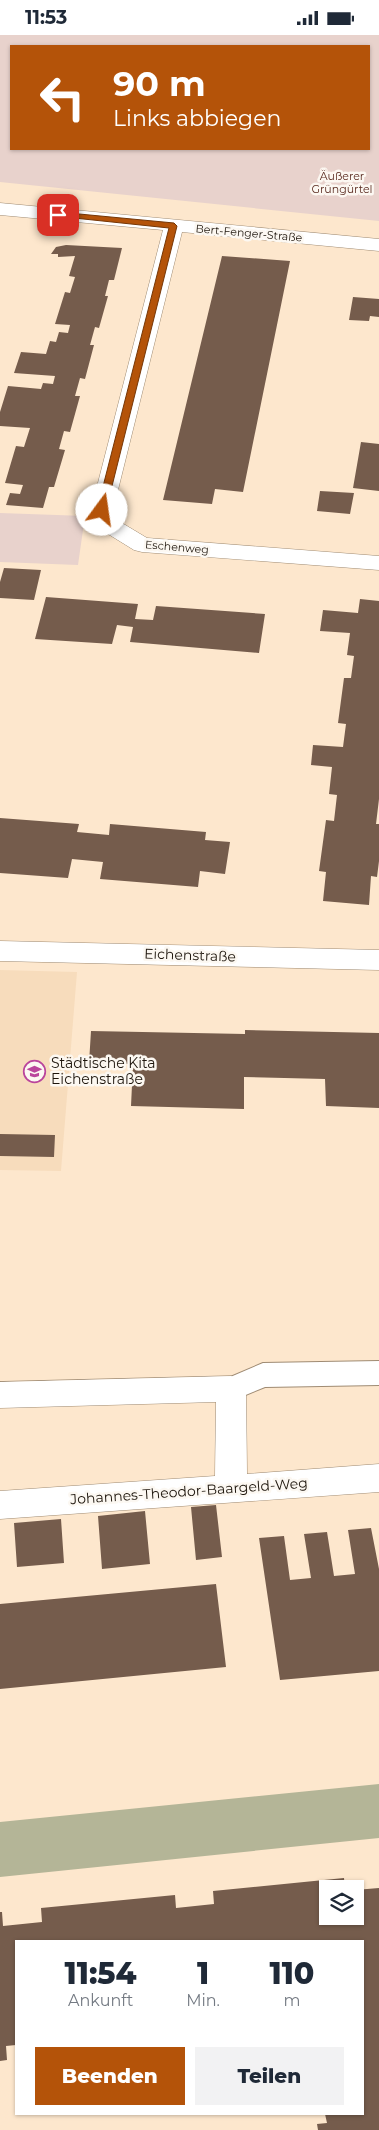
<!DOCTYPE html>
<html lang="de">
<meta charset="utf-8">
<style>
:root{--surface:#fff;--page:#f2f2f3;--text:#1f2937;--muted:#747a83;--accent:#b45309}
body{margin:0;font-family:Montserrat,sans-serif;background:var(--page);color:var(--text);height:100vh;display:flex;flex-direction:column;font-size:19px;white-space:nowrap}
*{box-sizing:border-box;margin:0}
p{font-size:16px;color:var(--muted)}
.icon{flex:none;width:28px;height:28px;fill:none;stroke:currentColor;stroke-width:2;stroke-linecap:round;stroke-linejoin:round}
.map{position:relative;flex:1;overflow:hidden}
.details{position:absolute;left:15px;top:1905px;width:349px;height:175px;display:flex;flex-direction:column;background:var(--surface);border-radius:0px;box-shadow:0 1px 4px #0004}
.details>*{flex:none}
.hud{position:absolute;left:10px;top:10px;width:360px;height:105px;border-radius:0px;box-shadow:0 1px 4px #0004;background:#b45309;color:#fff;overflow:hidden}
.controls{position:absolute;left:319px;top:1845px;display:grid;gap:10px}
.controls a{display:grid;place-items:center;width:45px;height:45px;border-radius:0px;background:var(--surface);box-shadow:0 1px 4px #0004;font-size:25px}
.pin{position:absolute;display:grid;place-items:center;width:42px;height:42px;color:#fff;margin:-21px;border-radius:10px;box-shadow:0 2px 8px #0006}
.me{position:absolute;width:55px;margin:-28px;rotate:14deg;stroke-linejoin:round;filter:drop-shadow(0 0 4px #0008)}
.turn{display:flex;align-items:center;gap:18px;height:105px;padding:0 20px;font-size:22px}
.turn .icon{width:65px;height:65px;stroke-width:2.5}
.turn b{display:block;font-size:35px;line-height:42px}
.eta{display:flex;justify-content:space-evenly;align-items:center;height:85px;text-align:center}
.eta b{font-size:30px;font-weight:800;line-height:35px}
.button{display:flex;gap:10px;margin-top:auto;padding:10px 20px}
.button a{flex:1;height:58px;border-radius:0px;background:var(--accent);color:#fff;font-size:20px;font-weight:800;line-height:58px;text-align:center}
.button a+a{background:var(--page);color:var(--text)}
.status{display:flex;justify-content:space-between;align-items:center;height:35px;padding:0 25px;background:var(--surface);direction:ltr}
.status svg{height:14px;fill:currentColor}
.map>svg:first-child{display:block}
</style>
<div class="status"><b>11:53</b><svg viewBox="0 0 49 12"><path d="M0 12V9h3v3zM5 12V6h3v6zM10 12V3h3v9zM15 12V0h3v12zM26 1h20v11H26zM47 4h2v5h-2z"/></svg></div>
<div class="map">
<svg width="379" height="2095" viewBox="0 0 379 2095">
<rect width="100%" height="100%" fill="#fde7cd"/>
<!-- built -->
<path fill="#f7dcbc" d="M0,935l77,2 -16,199 -61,-1z"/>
<!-- green -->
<path fill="#e8d2cc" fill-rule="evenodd" d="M0,0h379v186l-379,-39zM11,11h358v103h-358z
M0,478l85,3 -7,49 -78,-3z"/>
<!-- water -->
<path fill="#b4b597" d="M379,1749v54l-379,39v-55z"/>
<!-- building -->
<path fill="#755c4c" d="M66,210l56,3 -8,32h-5l-4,16h3l-9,32 -4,-1 -5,18h4l-9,34 -5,-1 -5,18h5l-10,36 -6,-1 -5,18 6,1 -11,37h-5l-6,21 -37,-3 4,-12 10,1 3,-9 -18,-2 11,-37 8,1 6,-19 -30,-2v-14l8,-26 33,3 2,-6 10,1 2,-8 -41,-3 7,-21 25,2 4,-13 6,1 3,-10 9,1 2,-8 -15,-1 10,-32 5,1 5,-16 -6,-1 6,-20 -17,1v-3h-7l5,-7z
M222,221l68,5 -47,231 -28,-3 -3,15 -49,-4z
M353,262l26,2v18l-9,-1 -1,5 -20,-1z
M361,407l18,2v47l-26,-3z
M320,456l34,2 -4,21 -33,-3z
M4,533l37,2 -7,30 -34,-2v-16z
M46,562l92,7 -3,15 18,1 3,-14 109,8 -6,39 -129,-11 3,-15 -16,-2 -5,19 -77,-5z
M360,564l19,2v198l-3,25h3v37l-2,16 -6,-1 -2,29 -46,-4 3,-29 -7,-1 7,-51 8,1 3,-26 -8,-1 3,-27 -21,-2 2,-20 30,2 3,-23 -8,-1 6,-45h7l3,-22 -7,-1 3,-22 -30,-2 3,-21 35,3z
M0,783l79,6 -2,8 32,3 1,-11 96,8 -1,8 25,2 -5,32 -25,-3 -2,16 -98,-8 3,-17 -31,-3 -4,19 -68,-5z
M245,995l134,3v75l-53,-2 -1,-27 -81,-2v32l-113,-3 2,-42 -44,-1 2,-32 154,3z
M0,1099l55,1 -1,22 -54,-1z
M216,1470l6,52 -26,3 -5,-53z
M145,1476l5,53 -48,5 -4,-53z
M61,1484l3,44 -47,4 -3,-44z
M371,1493l8,41v102l-99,9 -21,-142 25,-2 6,44 21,-2 -7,-44 23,-2 7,44 21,-2 -7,-44z
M216,1549l10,83 -226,22v-85z
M344,1843l1,11h-17v27h27v-26l24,-2v242h-61l-1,-6 10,-1 -2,-9h37v-173h-346v104l-10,1 1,14 -7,1v-149h2l1,14 39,-4 -1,-14 134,-13 1,13 38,-4 -1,-13z"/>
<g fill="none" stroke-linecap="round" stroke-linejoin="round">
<defs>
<path id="lane" d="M379,1326v24l-114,2 -34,14 -10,-4 -4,-8 4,-8 42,-18z"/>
<path id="street" d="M0,168l379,36v12l-197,-19 -69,278 4,10 30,18 232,18v14l-237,-18 -8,-2 -34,-21 -9,-19 72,-280 -163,-15z
M0,906l379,9v20l-379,-9z
M231,1341l11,4 4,9 1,85 132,-10v28l-379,27v-28l215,-15 1,-74 -216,6v-26z"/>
</defs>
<!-- lane casing -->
<use href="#lane" stroke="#9f8b73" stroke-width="2"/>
<!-- street casing -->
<use href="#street" stroke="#9f8b73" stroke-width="1"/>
<!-- lane -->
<use href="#lane" fill="#fff" fill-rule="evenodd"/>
<!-- street -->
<use href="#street" fill="#fff" fill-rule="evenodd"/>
</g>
<!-- route -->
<path fill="#b45309" stroke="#753606" d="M58,177l116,11 3,3 -71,284 -4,2 -5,-2 72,-282 -114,-12 -1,-1z"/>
<!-- icons -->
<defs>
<symbol id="school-ring" viewBox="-11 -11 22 22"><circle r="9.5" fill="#fcf8f2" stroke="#ba459c" stroke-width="1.5"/><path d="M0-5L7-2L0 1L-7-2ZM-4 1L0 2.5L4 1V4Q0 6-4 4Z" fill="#ba459c"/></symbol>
</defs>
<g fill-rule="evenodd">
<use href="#school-ring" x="22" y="1024" width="25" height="25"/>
</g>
<g text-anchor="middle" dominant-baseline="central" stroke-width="5" stroke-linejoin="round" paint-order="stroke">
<!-- far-park labels -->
<g font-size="11" fill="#5a2b20" stroke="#fcf8f2">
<text x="342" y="141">Äußerer<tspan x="342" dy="13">Grüngürtel</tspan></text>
</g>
<!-- far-street labels -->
<g font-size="11" fill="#1d150c" stroke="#fcf8f2">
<text transform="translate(249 198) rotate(5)">Bert-Fenger-Straße</text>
<text transform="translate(177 512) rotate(5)">Eschenweg</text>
</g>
<!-- street labels -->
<g font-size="14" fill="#1d150c" stroke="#fcf8f2">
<text transform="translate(190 920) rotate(2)">Eichenstraße</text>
<text transform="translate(189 1456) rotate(-4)">Johannes-Theodor-Baargeld-Weg</text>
</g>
<!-- poi labels -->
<g font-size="14" fill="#1d150c" stroke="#fcf8f2" text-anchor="start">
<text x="51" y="1028">Städtische Kita<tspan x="51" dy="16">Eichenstraße</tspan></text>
</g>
</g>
</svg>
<div class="controls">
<a><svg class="icon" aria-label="layers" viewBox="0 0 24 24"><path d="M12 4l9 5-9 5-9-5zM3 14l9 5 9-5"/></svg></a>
</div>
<div class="pin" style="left:58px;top:180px;background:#d93025"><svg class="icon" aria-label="arrive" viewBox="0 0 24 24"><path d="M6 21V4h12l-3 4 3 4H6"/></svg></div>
<svg class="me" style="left:102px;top:475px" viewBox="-20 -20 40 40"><circle r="19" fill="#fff"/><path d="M0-13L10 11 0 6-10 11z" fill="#b45309"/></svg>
<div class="hud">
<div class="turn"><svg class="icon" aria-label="left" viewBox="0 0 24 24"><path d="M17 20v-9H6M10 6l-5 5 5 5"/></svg><div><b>90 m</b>Links abbiegen</div></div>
</div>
<section class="details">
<div class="eta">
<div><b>11:54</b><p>Ankunft</p></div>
<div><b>1</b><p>Min.</p></div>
<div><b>110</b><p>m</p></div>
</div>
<div class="button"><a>Beenden</a><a>Teilen</a></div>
</section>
</div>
